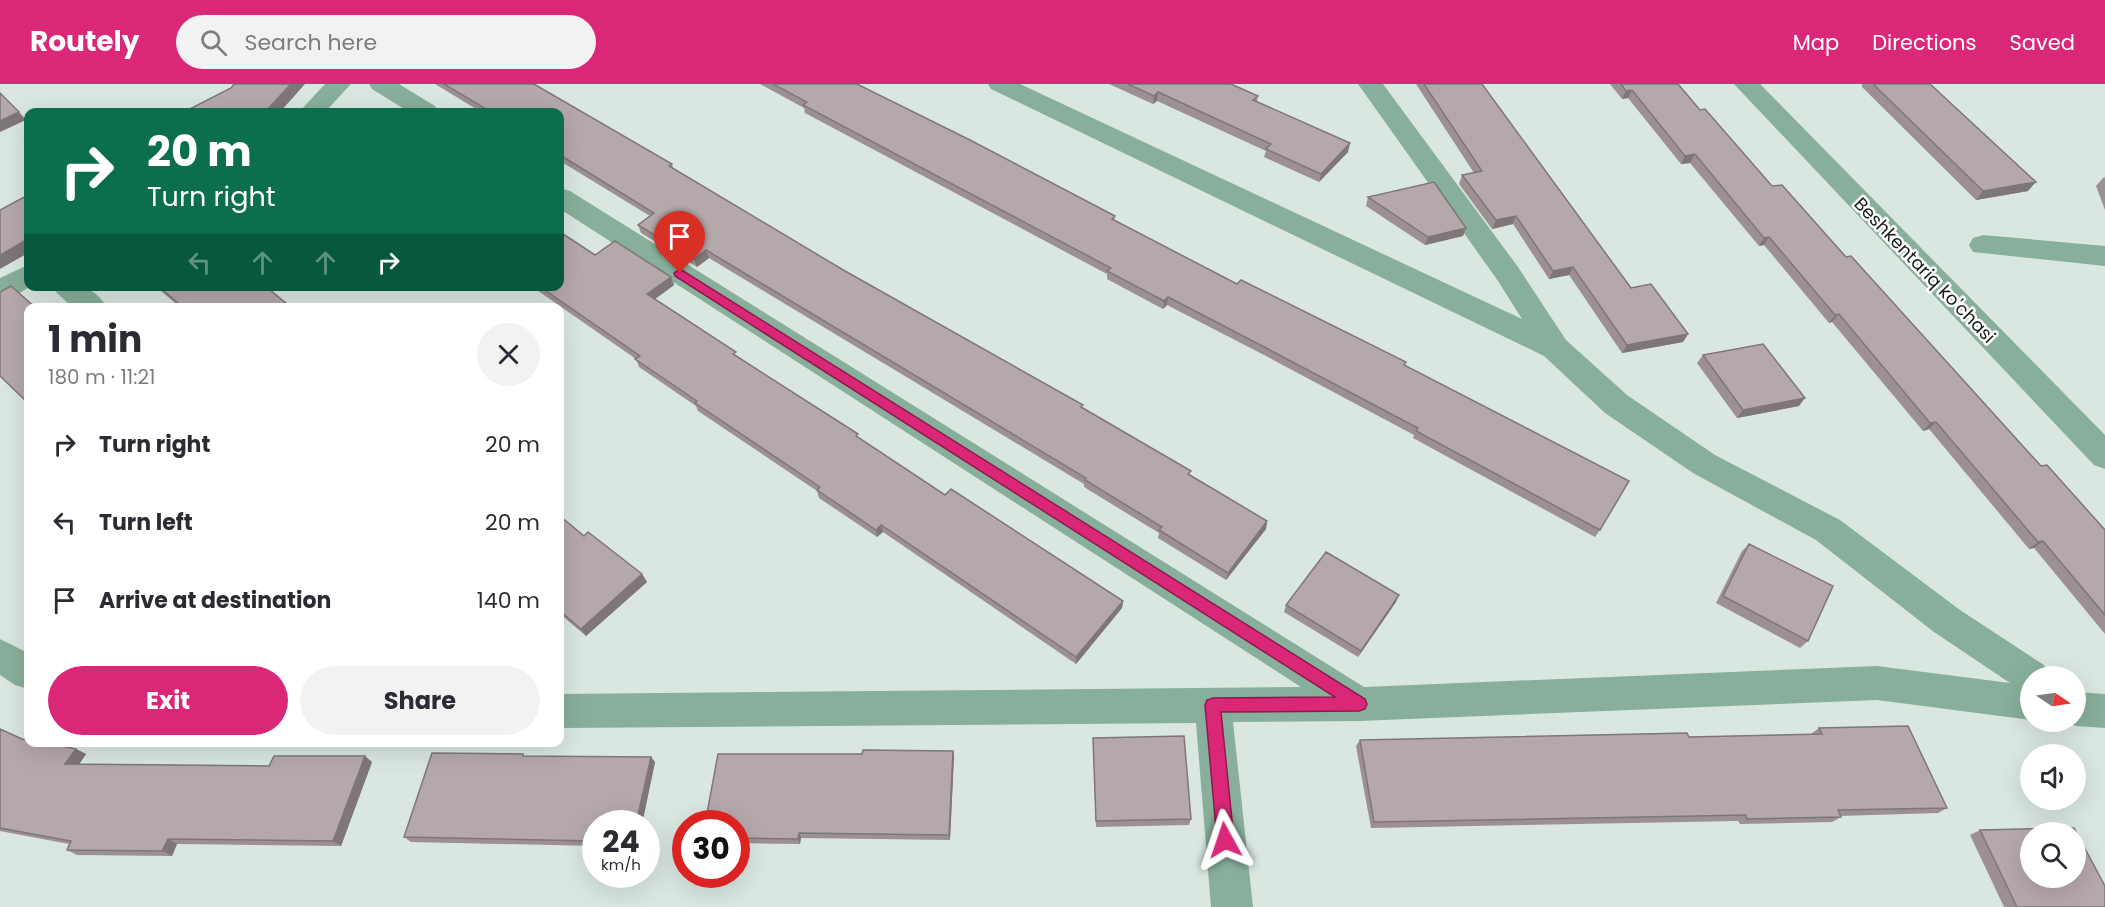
<!DOCTYPE html>
<meta charset="utf-8">
<style>
:root{--surface:#fff;--page:#f2f2f3;--text:#2b2b33;--muted:#7c7c81;--accent:#db2777}
body{margin:0;font-family:Poppins,sans-serif;background:var(--page);color:var(--text);height:100vh;display:flex;flex-direction:column;font-size:22px;white-space:nowrap}
*{box-sizing:border-box;margin:0}
p{font-size:20px;color:var(--muted)}
.icon{flex:none;width:33px;height:33px;fill:none;stroke:currentColor;stroke-width:2;stroke-linecap:round;stroke-linejoin:round}
.map{position:relative;flex:1;overflow:hidden}
.drawer{position:absolute;left:24px;top:219px;width:540px;height:444px;display:flex;flex-direction:column;background:var(--surface);border-radius:12px;box-shadow:0 6px 24px #0002}
.drawer>*{flex:none}
.guide{position:absolute;left:24px;top:24px;width:540px;height:183px;border-radius:12px;box-shadow:0 6px 24px #0002;background:#0b6e4f;color:#fff;overflow:hidden}
.needle{width:39px;rotate:103deg}
.buttons{position:absolute;left:2020px;top:582px;display:grid;gap:12px}
.buttons a{display:grid;place-items:center;width:66px;height:66px;border-radius:50%;background:var(--surface);box-shadow:0 6px 24px #0002;font-size:30px}
.speed{position:absolute;left:582px;top:726px;display:flex;gap:12px;font-size:30px;font-weight:700;text-align:center}
.speed>*{display:grid;place-content:center;width:78px;height:78px;border-radius:50%;background:var(--surface);box-shadow:0 6px 24px #0002;line-height:1}
.speed small{font-size:15px;font-weight:400}
.speed .limit{border:9px solid #d22;background:#fff;color:#111}
.pin{position:absolute;display:grid;place-items:center;width:51px;height:51px;color:#fff;margin:-62px -26px;border-radius:50% 50% 50% 0;rotate:-45deg;box-shadow:0 0 6px #0007}
.pin .icon{rotate:45deg}
.me{position:absolute;width:66px;margin:-33px;rotate:355deg;stroke-linejoin:round;filter:drop-shadow(0 0 4px #0008)}
.turn{display:flex;align-items:center;gap:21px;height:126px;padding:0 24px;font-size:27px}
.turn .icon{width:78px;height:78px;stroke-width:2.5}
.turn b{display:block;font-size:42px;line-height:51px}
.lanes{display:flex;align-items:center;height:57px;padding:0 24px;background:#0003;justify-content:center;gap:30px;direction:ltr}
.lanes .off{opacity:.35}
.round{display:grid;place-items:center;flex:none;width:63px;height:63px;border-radius:32px;background:var(--page)}
.headline{display:flex;align-items:center;justify-content:space-between;height:102px;padding:0 24px}
h1{font-size:36px;font-weight:700;line-height:45px}
.button{display:flex;gap:12px;margin-top:auto;padding:12px 24px}
.button a{flex:1;height:69px;border-radius:36px;background:var(--accent);color:#fff;font-size:24px;font-weight:700;line-height:69px;text-align:center}
.button a+a{background:var(--page);color:var(--text)}
ul{padding:0;list-style:none}
li{display:flex;align-items:center;gap:18px;height:78px;padding:0 24px}
li div{flex:1}
li b{display:block;font-size:22px}
li em{font-style:normal}
header{display:flex;align-items:center;gap:36px;box-sizing:border-box;height:84px;padding:0 30px;background:var(--accent);color:#fff}
header strong{font-size:28px}
nav{display:flex;gap:33px;margin-inline-start:auto;font-size:21px}
.search{width:420px;height:54px;background:var(--page);display:flex;align-items:center;gap:15px;box-sizing:border-box;padding:0 21px;border-radius:33px;color:var(--muted);font-size:22px}
.map>svg:first-child{display:block}
</style>
<header>
<strong>Routely</strong>
<div class="search"><svg class="icon" aria-label="search" viewBox="0 0 24 24"><circle cx="10" cy="10" r="6"/><path d="M15 15l6 6"/></svg>Search here</div>
<nav><a>Map</a><a>Directions</a><a>Saved</a></nav>
</header>
<div class="map">
<svg width="2105" height="823" viewBox="0 0 2105 823">
<rect width="100%" height="100%" fill="#dae7e0"/>
<g fill="none" stroke-linecap="round" stroke-linejoin="round">
<!-- minor -->
<path fill="#88af9b" fill-rule="evenodd" d="M325,0h26l-26,28h-26z
M369,0h30l36,22 4,6h-30l-37,-23z
M988,0h32l502,235 -24,-38 -140,-197h25l135,183 48,73 61,55 88,60 125,65 120,90 84,55 5,11h-18v44l-154,-20 -518,21 -126,1 20,185h-42l-15,-184 -636,5v-34l741,-7 -741,-478v-21l10,3 794,496 513,-21 133,17 -76,-51 -118,-92 -123,-67 -88,-60 -61,-57 -553,-267z
M1734,0h26l345,351v34l-11,-4z
M1983,151l122,11v20l-132,-14 -4,-7 4,-7z
M28,181v21h3l-21,13 -10,3v-24z
M53,202c24,0 40,-3 54,22h-34l-16,-15z
M0,555l28,14v36l-13,-4 -15,-10z
M2076,608l29,2v34l-29,-2 -12,-4h12z"/>
</g>
<!-- wall -->
<path fill="#9c9093" d="M435,0h99l138,80 1,4 172,103 238,137 107,67 77,46 -1,8 -40,51 -68,-42 1,-5 -75,-46v-3l-375,-226 -12,9 -56,-34 -3,-8 12,-9 -90,-55v-49h-79z
M760,0h97l258,132 -1,5 123,63 169,78 -1,4 195,164 -5,7 -182,-99 1,-3 -148,-79 -99,-51 -4,4 -56,-30v-5l-302,-161 -1,-5z
M1109,0h122l27,12 -1,6 91,50 -29,30 -55,-25 2,-6 -109,-50 -4,3z
M1416,0h66l149,204 57,46 -5,8 -61,11 -53,-78 -20,4 -36,-55 -21,5 -33,-45 3,-9 12,-2z
M1610,0h68l22,26 72,76 74,71 195,209 64,64v104l-71,-86 -5,1 -100,-120 -6,2 -91,-109 -3,1 -65,-78 -5,1 -69,-83 -9,1 -53,-66 -6,1z
M1862,0h68l98,107 -52,9 -114,-113z
M2104,93l1,1v32l-9,-24z
M1368,113l98,31 -3,8 -38,9 -59,-39z
M595,171l76,22 3,8 -19,14 82,57 208,139 178,106 -1,7 -46,56 -193,-132 -6,5 -58,-39 -2,-7 -119,-80 -2,-5 -57,-39 -3,-8 -105,-73h29z
M155,202h110l27,22h-111z
M1703,271l96,51 -62,12 -40,-55z
M560,432l24,20 58,38 5,8 -61,54 -26,-22z
M1749,460l59,97 -8,7 -84,-45 26,-52z
M1396,518l-38,55 -74,-45 2,-7z
M1819,644l128,80 -9,5 -98,3 1,1 -9,5 -92,2 -2,-3 -367,7 -15,-82 4,-6 329,-3 122,-3z
M0,645l22,10 54,10 10,5 -7,10 190,2 103,-4 -31,84 -164,-2 -5,12 -95,-1 -10,-5 2,-6 -69,-13z
M1093,654l98,81 -2,6 -93,2z
M953,667l1,5 -4,84 -149,-2 -1,6 -64,-1v-19l126,-70z
M525,672l130,6 -13,62h-46v22l-185,-4 -7,-5z
M1980,746l125,77h-101l-34,-72z"/>
<!-- shaded-wall -->
<path fill="#7f7678" d="M291,0h14l-25,28h-15z
M1632,6l-4,8 -6,1 4,-8z
M1158,8l-1,9 -4,3 1,-8z
M19,28l7,8 -26,12v-11z
M1350,59l-2,9 -29,30 2,-8z
M1695,70l-5,9 -9,1 4,-8z
M2036,98l-8,9 -52,9 7,-9z
M1516,132l-3,8 -21,5 4,-9z
M1466,144l-3,8 -38,9 3,-8z
M1769,153l-5,8 -5,1 5,-8z
M28,155v14l-28,16v-14z
M706,166l3,8 -12,9 -3,-8z
M1573,183l-4,8 -20,4 4,-8z
M671,193l3,8 -23,17 -4,-8z
M1168,213l-1,8 -4,4 1,-8z
M1839,230l-7,8 -3,1 6,-8z
M1688,250l-5,8 -61,11 5,-8z
M1805,314l-6,8 -62,12 6,-8z
M1936,338l-7,7 -6,2 7,-8z
M1267,437l-1,8 -40,51 2,-7z
M881,441l2,7 -6,5 -1,-7z
M2043,457l-9,7 -5,1 9,-7z
M642,490l5,8 -61,54 -5,-7z
M1399,511l-3,7 -38,55 3,-6z
M1123,517l-1,7 -46,56v-7z
M76,665l10,5 -10,15 -11,-5z
M953,667l1,5 -4,84 -1,-5z
M365,672l7,6 -31,84 -8,-5z
M651,673l4,5 -13,62h-6z
M799,749l2,5 -1,6 -2,-5z
M168,755l9,5 -5,12 -10,-5z"/>
<!-- building -->
<path fill="#b5a8ab" stroke="#7f7678" stroke-width="1.5" fill-rule="evenodd" d="M234,0h57l-26,28h-81l47,-24z
M444,0h90l138,80 -3,2 176,105 238,134 -2,2 110,64 -3,3 79,47 -39,52 -69,-43 3,-3 -77,-47 1,-2 -380,-228 -12,9 -56,-34 16,-12 -94,-58v-43h-69z
M773,0h84l113,56 145,76 -3,3 125,65 4,-4 165,82 -2,3 225,116 -29,49 -184,-99 2,-3 -150,-79 -100,-52 -4,4 -57,-30 4,-3 -308,-163 4,-3z
M1128,0h103l27,12 -5,4 97,43 -29,31 -55,-25 5,-5 -113,-52 -4,4z
M1424,0h58l149,204 20,-4 37,50 -61,11 -54,-78 -20,4 -37,-55 -20,4 -34,-45 20,-4z
M1621,0h57l22,26 5,-1 67,77 10,-1 64,72 5,-1 190,210 6,-1 58,65v85l-62,-74 -5,1 -102,-120 -6,1 -91,-109 -4,1 -66,-78 -5,1 -69,-84 -10,2 -53,-66 -6,1z
M1873,0h57l106,98 -53,9z
M0,9l19,19 -19,9z
M1434,98l32,46 -38,9 -60,-40z
M28,111v44l-28,16v-45z
M560,148l35,23 20,-14 56,36 -24,17 89,58 -3,2 125,80 -2,2 89,59 6,-6 172,112 -47,56 -195,-132 -5,5 -59,-40 3,-3 -125,-84 2,-2 -62,-42 5,-3 -101,-70h21z
M11,202l25,22h-8v95l-28,-27v-84z
M158,202h107l27,22h-108z
M1763,260l42,54 -62,12 -40,-55z
M560,432l24,20 4,-4 54,42 -61,55 -21,-18z
M1749,460l84,42 -25,55 -85,-45z
M1326,468l73,43 -38,56 -75,-46z
M1908,642l39,82 -109,2 3,7 -94,2 -1,-4 -372,7 -14,-82 327,-7 2,4 133,-3 -3,-6z
M0,645l22,10 6,1v2h14l34,7 -11,15 204,2 5,-10h91l-32,85 -165,-2 -6,12 -95,-1 4,-9 -71,-13z
M1184,652l7,83 -95,2 -3,-83z
M863,666l90,1 -4,84 -150,-2 -1,6 -62,-1v-14h-31l13,-70h144z
M432,669l91,1v2l128,1 -15,67h-40v17l-192,-4z
M2074,744l31,58v21h-88l-37,-77zM2031,748h45v46h-45z"/>
<!-- route -->
<path fill="#db2777" stroke="#8e194d" stroke-width="1.5" d="M680,185l685,430 2,5 -2,5 -6,2 -138,1 13,128 -3,5 -6,3 -5,-3 -3,-5 -12,-135 2,-5 6,-2 122,-1 -660,-421 -1,-3z"/>
<g text-anchor="middle" dominant-baseline="central" stroke-width="5" stroke-linejoin="round" paint-order="stroke">
<!-- street labels -->
<g font-size="18" fill="#191e1b" stroke="#fff">
<text transform="translate(1925 186) rotate(46)">Beshkentariq ko'chasi</text>
</g>
</g>
</svg>
<div class="buttons">
<a><svg class="needle" viewBox="-14 -14 28 28"><path d="M0-13l5 13h-10z" fill="#e53935"/><path d="M0 13l5-13h-10z" fill="#7c7c81"/></svg></a>
<a><svg class="icon" aria-label="sound" viewBox="0 0 24 24"><path d="M4 9h4l5-4v14l-5-4H4zM17 9q2 3 0 6"/></svg></a>
<a><svg class="icon" aria-label="search" viewBox="0 0 24 24"><circle cx="10" cy="10" r="6"/><path d="M15 15l6 6"/></svg></a>
</div>
<div class="speed"><div>24<small>km/h</small></div><div class="limit">30</div></div>
<div class="pin" style="left:680px;top:189px;background:#d93025"><svg class="icon" aria-label="arrive" viewBox="0 0 24 24"><path d="M6 21V4h12l-3 4 3 4H6"/></svg></div>
<svg class="me" style="left:1225px;top:756px" viewBox="-20 -20 40 40"><path d="M0-17L14 15 0 8-14 15z" fill="#db2777" stroke="#fff" stroke-width="4"/></svg>
<div class="guide">
<div class="turn"><svg class="icon" aria-label="right" viewBox="0 0 24 24"><path d="M7 20v-9h11M14 6l5 5-5 5"/></svg><div><b>20 m</b>Turn right</div></div>
<div class="lanes"><svg class="icon off" aria-label="left" viewBox="0 0 24 24"><path d="M17 20v-9H6M10 6l-5 5 5 5"/></svg><svg class="icon off" aria-label="ahead" viewBox="0 0 24 24"><path d="M12 20V5M6 11l6-6 6 6"/></svg><svg class="icon off" aria-label="ahead" viewBox="0 0 24 24"><path d="M12 20V5M6 11l6-6 6 6"/></svg><svg class="icon" aria-label="right" viewBox="0 0 24 24"><path d="M7 20v-9h11M14 6l5 5-5 5"/></svg></div>
</div>
<section class="drawer">
<div class="headline"><div><h1>1 min</h1><p>180 m · 11:21</p></div><a class="round"><svg class="icon" aria-label="close" viewBox="0 0 24 24"><path d="M6 6l12 12M18 6L6 18"/></svg></a></div>
<ul>
<li><svg class="icon" aria-label="right" viewBox="0 0 24 24"><path d="M7 20v-9h11M14 6l5 5-5 5"/></svg><div><b>Turn right</b></div><em>20 m</em></li>
<li><svg class="icon" aria-label="left" viewBox="0 0 24 24"><path d="M17 20v-9H6M10 6l-5 5 5 5"/></svg><div><b>Turn left</b></div><em>20 m</em></li>
<li><svg class="icon" aria-label="arrive" viewBox="0 0 24 24"><path d="M6 21V4h12l-3 4 3 4H6"/></svg><div><b>Arrive at destination</b></div><em>140 m</em></li>
</ul>
<div class="button"><a>Exit</a><a>Share</a></div>
</section>
</div>
